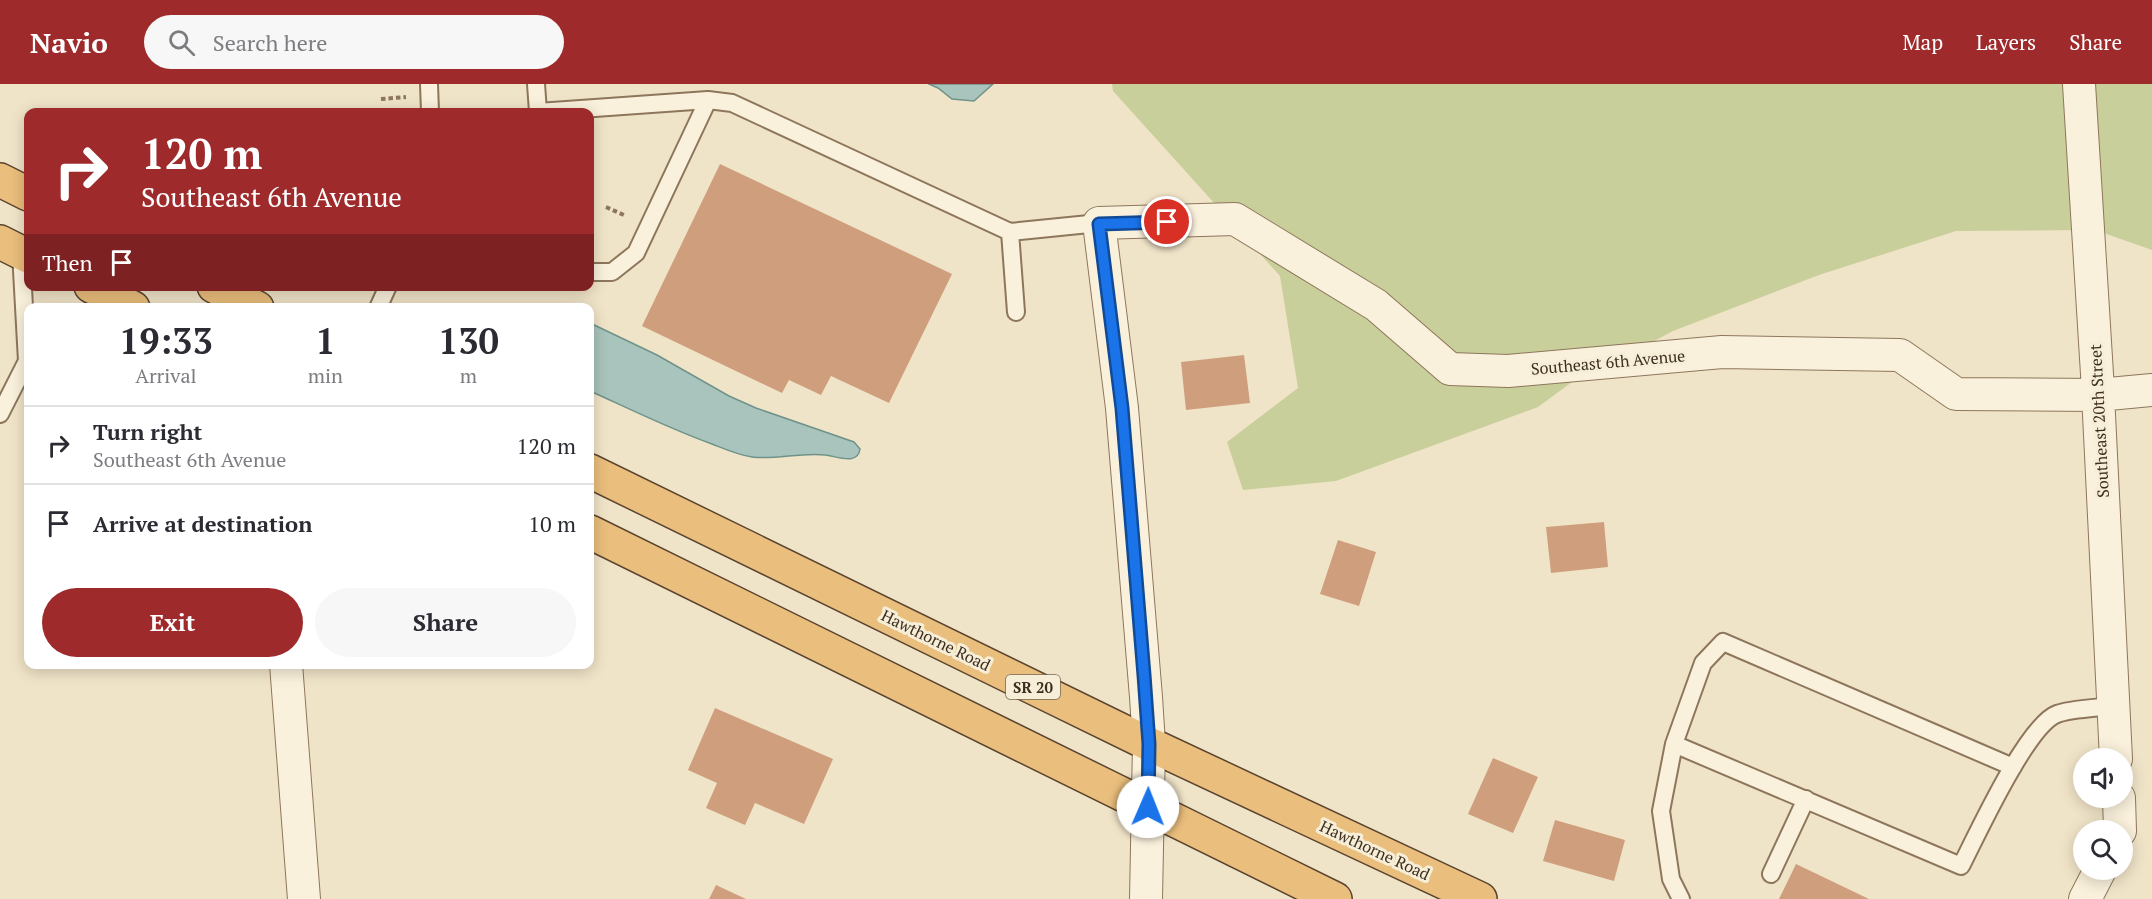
<!DOCTYPE html>
<style>
:root{--surface:#fff;--page:#f7f7f7;--text:#2b2b33;--muted:#7c7c81;--line:#e1e1e2;--accent:#9e2a2b}
body{margin:0;font-family:"PT Serif",serif;background:var(--page);color:var(--text);height:100vh;display:flex;flex-direction:column;font-size:22px;white-space:nowrap}
*{box-sizing:border-box;margin:0}
p{font-size:20px;color:var(--muted)}
.icon{flex:none;width:33px;height:33px;fill:none;stroke:currentColor;stroke-width:2;stroke-linecap:round;stroke-linejoin:round}
.map{position:relative;flex:1;overflow:hidden}
.side{position:absolute;left:24px;top:219px;width:570px;height:366px;display:flex;flex-direction:column;background:var(--surface);border-radius:12px;box-shadow:0 3px 15px #0003}
.side>*{flex:none}
.top-card{position:absolute;left:24px;top:24px;width:570px;height:183px;border-radius:12px;box-shadow:0 3px 15px #0003;background:#9e2a2b;color:#fff;overflow:hidden}
.buttons{position:absolute;left:2073px;top:664px;display:grid;gap:12px}
.buttons a{display:grid;place-items:center;width:60px;height:60px;border-radius:50%;background:var(--surface);box-shadow:0 3px 15px #0003;font-size:30px}
.pin{position:absolute;display:grid;place-items:center;width:51px;height:51px;color:#fff;margin:-26px;border:3px solid #fff;border-radius:50%;box-shadow:0 2px 6px #0007}
.me{position:absolute;width:66px;margin:-33px;rotate:1deg;stroke-linejoin:round;filter:drop-shadow(0 0 4px #0008)}
.turn{display:flex;align-items:center;gap:21px;height:126px;padding:0 18px;font-size:27px}
.turn .icon{width:78px;height:78px;stroke-width:2.5}
.turn b{display:block;font-size:42px;line-height:51px}
.then{display:flex;align-items:center;height:57px;padding:0 18px;background:#0003;gap:12px;font-size:22px}
.eta{display:flex;justify-content:space-evenly;align-items:center;height:102px;text-align:center}
.eta b{font-size:36px;font-weight:700;line-height:42px}
.cta{display:flex;gap:12px;margin-top:auto;padding:12px 18px}
.cta a{flex:1;height:69px;border-radius:36px;background:var(--accent);color:#fff;font-size:24px;font-weight:700;line-height:69px;text-align:center}
.cta a+a{background:var(--page);color:var(--text)}
ul{padding:0;list-style:none}
li{display:flex;align-items:center;gap:18px;height:78px;padding:0 18px;border-top:2px solid var(--line)}
li div{flex:1}
li b{display:block;font-size:22px}
li em{font-style:normal}
header{display:flex;align-items:center;gap:36px;box-sizing:border-box;height:84px;padding:0 30px;background:var(--accent);color:#fff}
header strong{font-size:28px}
nav{display:flex;gap:33px;margin-inline-start:auto;font-size:21px}
.search{width:420px;height:54px;background:var(--page);display:flex;align-items:center;gap:15px;box-sizing:border-box;padding:0 21px;border-radius:33px;color:var(--muted);font-size:22px}
.map>svg:first-child{display:block}
</style>
<header>
<strong>Navio</strong>
<div class="search"><svg class="icon" aria-label="search" viewBox="0 0 24 24"><circle cx="10" cy="10" r="6"/><path d="M15 15l6 6"/></svg>Search here</div>
<nav><a>Map</a><a>Layers</a><a>Share</a></nav>
</header>
<div class="map">
<svg width="2152" height="815" viewBox="0 0 2152 815">
<rect width="100%" height="100%" fill="#f0e4c8"/>
<!-- green -->
<path fill="#c9cf9b" d="M1112,0h1040v166l-57,-20 -139,1 -137,44 -146,56 -50,27 -32,10 -53,39 -202,74 -93,9 -16,-48 71,-54 -18,-112 -167,-185z"/>
<!-- water -->
<path fill="#a9c4bc" stroke="#6f938a" stroke-width="1.5" d="M929,0h-1h65l-19,17 -22,-2 -14,-11z
M590,239l67,32 72,41 27,12 98,34 6,7c-2,17 -24,7 -35,6 -24,-3 -49,5 -73,2 -14,-2 -27,-8 -40,-13 -42,-15 -82,-35 -122,-53z"/>
<!-- building -->
<path fill="#cf9f7d" d="M720,80l232,110 -63,129 -58,-27 -10,19 -32,-15 -7,13 -140,-67z
M1244,271l6,48 -64,7 -5,-48z
M1604,438l4,45 -57,6 -5,-46z
M1338,456l38,12 -17,54 -39,-12z
M715,624l118,51 -29,65 -49,-21 -10,22 -39,-17 11,-25 -29,-13z
M1493,674l45,19 -25,56 -45,-19z
M1555,736l70,20 -11,41 -71,-20z
M1796,780l73,35h-90z
M716,801l30,14h-37z"/>
<g fill="none" stroke-linecap="round" stroke-linejoin="round">
<defs>
<path id="service" d="M429,0l1,28
M536,0l2,28 170,-12 24,3 278,129 6,80
M1010,148l89,-9
M21,168l6,109 1,-1
M590,188h22l24,-19 72,-153
M378,224l10,-22
M0,330l27,-53
M1674,660l287,122c16,-31 66,-141 96,-152 13,-5 40,-6 55,-8
M1771,790l35,-75
M1681,815l-10,-20 -10,-68 13,-67 29,-81 20,-21 290,125"/>
<path id="minor" d="M2079,0l18,290 19,385
M286,580l18,235
M2119,714l1,33
M1146,815l3,-155 -3,-47 -24,-289 -23,-185 136,-4 141,86 74,64 58,2 214,-19 178,3 56,39 142,1 54,-5
M2085,815l15,-29"/>
<path id="trunk" d="M0,96l28,14
M0,158l28,14
M91,202l42,22
M214,202l43,22
M590,387l559,273 331,155
M590,448l745,367"/>
</defs>
<!-- service casing -->
<use href="#service" stroke="#8d765c" stroke-width="20"/>
<!-- minor casing -->
<use href="#minor" stroke="#8d765c" stroke-width="34"/>
<!-- trunk casing -->
<use href="#trunk" stroke="#5b4430" stroke-width="36"/>
<!-- path -->
<path stroke="#8d765c" stroke-width="4" stroke-dasharray="4.5 3" stroke-linecap="butt" d="M381,15l25,-2
M606,123l20,9"/>
<!-- service -->
<use href="#service" stroke="#faf1dc" stroke-width="16"/>
<!-- minor -->
<use href="#minor" stroke="#faf1dc" stroke-width="32"/>
<!-- trunk -->
<use href="#trunk" stroke="#eabe7c" stroke-width="33"/>
</g>
<g fill="none" stroke-linecap="round" stroke-linejoin="round">
<defs>
<path id="route" d="M1148,723l1,-63 -5,-69 -22,-267 -23,-184 68,-2"/>
</defs>
<!-- route casing -->
<use href="#route" stroke="#114b97" stroke-width="15"/>
<!-- route -->
<use href="#route" stroke="#1a73e8" stroke-width="10"/>
</g>
<g text-anchor="middle" dominant-baseline="central" stroke-width="6" stroke-linejoin="round" paint-order="stroke">
<!-- shield labels -->
<rect fill="#f7eed8" stroke="#756857" stroke-width="1.5" x="1006" y="591" width="54" height="24" rx="4.5"/>
<g font-size="15" font-weight="bold" fill="#3d2e20">
<text x="1033" y="603">SR 20</text>
</g>
<!-- street labels -->
<g font-size="16" fill="#3d2e20" stroke="#f7eed8">
<text transform="translate(1608 278) rotate(-5)">Southeast 6th Avenue</text>
<text transform="translate(2099 337) rotate(-93)">Southeast 20th Street</text>
<text transform="translate(936 556) rotate(26)">Hawthorne Road</text>
<text transform="translate(1375 766) rotate(25)">Hawthorne Road</text>
</g>
</g>
</svg>
<div class="buttons">
<a><svg class="icon" aria-label="sound" viewBox="0 0 24 24"><path d="M4 9h4l5-4v14l-5-4H4zM17 9q2 3 0 6"/></svg></a>
<a><svg class="icon" aria-label="search" viewBox="0 0 24 24"><circle cx="10" cy="10" r="6"/><path d="M15 15l6 6"/></svg></a>
</div>
<div class="pin" style="left:1167px;top:138px;background:#d93025"><svg class="icon" aria-label="arrive" viewBox="0 0 24 24"><path d="M6 21V4h12l-3 4 3 4H6"/></svg></div>
<svg class="me" style="left:1148px;top:723px" viewBox="-20 -20 40 40"><circle r="19" fill="#fff"/><path d="M0-13L10 11 0 6-10 11z" fill="#1a73e8"/></svg>
<div class="top-card">
<div class="turn"><svg class="icon" aria-label="right" viewBox="0 0 24 24"><path d="M7 20v-9h11M14 6l5 5-5 5"/></svg><div><b>120 m</b>Southeast 6th Avenue</div></div>
<div class="then">Then<svg class="icon" aria-label="arrive" viewBox="0 0 24 24"><path d="M6 21V4h12l-3 4 3 4H6"/></svg></div>
</div>
<section class="side">
<div class="eta">
<div><b>19:33</b><p>Arrival</p></div>
<div><b>1</b><p>min</p></div>
<div><b>130</b><p>m</p></div>
</div>
<ul>
<li><svg class="icon" aria-label="right" viewBox="0 0 24 24"><path d="M7 20v-9h11M14 6l5 5-5 5"/></svg><div><b>Turn right</b><p>Southeast 6th Avenue</p></div><em>120 m</em></li>
<li><svg class="icon" aria-label="arrive" viewBox="0 0 24 24"><path d="M6 21V4h12l-3 4 3 4H6"/></svg><div><b>Arrive at destination</b></div><em>10 m</em></li>
</ul>
<div class="cta"><a>Exit</a><a>Share</a></div>
</section>
</div>
